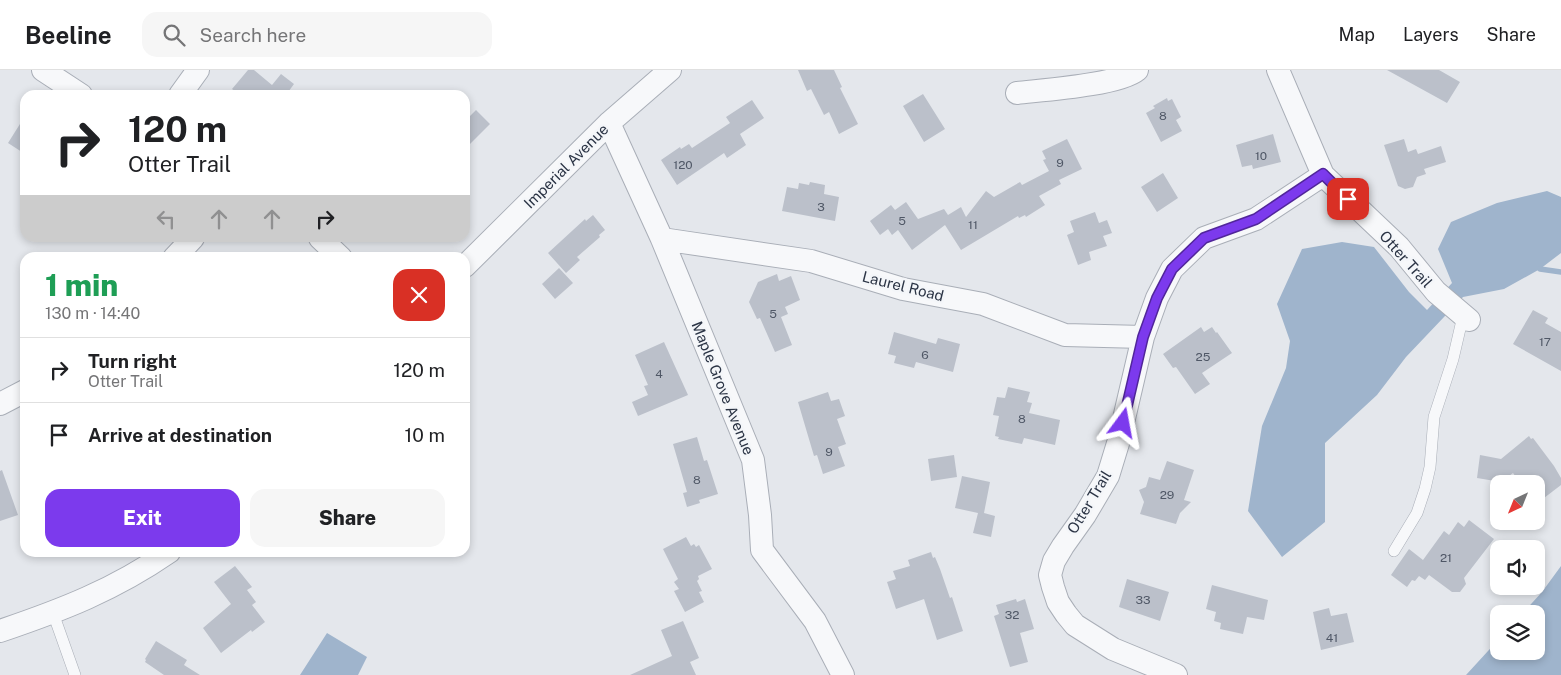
<!DOCTYPE html>
<meta charset="utf-8">
<style>
:root{--surface:#fff;--page:#f6f6f6;--text:#202124;--muted:#757577;--line:#e0e0e0;--accent:#7c3aed}
body{margin:0;font-family:"Public Sans",sans-serif;background:var(--page);color:var(--text);height:100vh;display:flex;flex-direction:column;font-size:19px;white-space:nowrap}
*{box-sizing:border-box;margin:0}
p{font-size:16px;color:var(--muted)}
.icon{flex:none;width:28px;height:28px;fill:none;stroke:currentColor;stroke-width:2;stroke-linecap:round;stroke-linejoin:round}
.map{position:relative;flex:1;overflow:hidden}
.drawer{position:absolute;left:20px;top:182px;width:450px;height:305px;display:flex;flex-direction:column;background:var(--surface);border-radius:15px;box-shadow:0 2px 8px #0003}
.drawer>*{flex:none}
.hud{position:absolute;left:20px;top:20px;width:450px;height:152px;border-radius:15px;box-shadow:0 2px 8px #0003;background:#fff;color:var(--text);overflow:hidden}
.needle{width:32px;rotate:223deg}
.controls{position:absolute;left:1490px;top:405px;display:grid;gap:10px}
.controls a{display:grid;place-items:center;width:55px;height:55px;border-radius:10px;background:var(--surface);box-shadow:0 2px 8px #0003;font-size:25px}
.pin{position:absolute;display:grid;place-items:center;width:42px;height:42px;color:#fff;margin:-21px;border-radius:10px;box-shadow:0 2px 8px #0006}
.me{position:absolute;width:55px;margin:-28px;rotate:13deg;stroke-linejoin:round;filter:drop-shadow(0 0 4px #0008)}
.turn{display:flex;align-items:center;gap:18px;height:105px;padding:0 25px;font-size:22px}
.turn .icon{width:65px;height:65px;stroke-width:2.5}
.turn b{display:block;font-size:35px;line-height:42px}
.lanes{display:flex;align-items:center;height:48px;padding:0 25px;background:#0003;justify-content:center;gap:25px;direction:ltr}
.lanes .off{opacity:.35}
.round{display:grid;place-items:center;flex:none;width:52px;height:52px;border-radius:15px;background:var(--page)}
.head{display:flex;align-items:center;justify-content:space-between;height:85px;padding:0 25px}
h1{font-size:30px;font-weight:800;line-height:38px;color:#1e9e55}
.primary-button{display:flex;gap:10px;margin-top:auto;padding:10px 25px}
.primary-button a{flex:1;height:58px;border-radius:15px;background:var(--accent);color:#fff;font-size:20px;font-weight:800;line-height:58px;text-align:center}
.primary-button a+a{background:var(--page);color:var(--text)}
ul{padding:0;list-style:none}
li{display:flex;align-items:center;gap:15px;height:65px;padding:0 25px;border-top:1px solid var(--line)}
li div{flex:1}
li b{display:block;font-size:19px}
li em{font-style:normal}
header{display:flex;align-items:center;gap:30px;box-sizing:border-box;height:70px;padding:0 25px;background:var(--surface);border-bottom:1px solid var(--line)}
header strong{font-size:24px}
nav{display:flex;gap:28px;margin-inline-start:auto;font-size:18px}
.search{width:350px;height:45px;background:var(--page);display:flex;align-items:center;gap:12px;box-sizing:border-box;padding:0 18px;border-radius:15px;color:var(--muted);font-size:19px}
.map>svg:first-child{display:block}
</style>
<header>
<strong>Beeline</strong>
<div class="search"><svg class="icon" aria-label="search" viewBox="0 0 24 24"><circle cx="10" cy="10" r="6"/><path d="M15 15l6 6"/></svg>Search here</div>
<nav><a>Map</a><a>Layers</a><a>Share</a></nav>
</header>
<div class="map">
<svg width="1561" height="605" viewBox="0 0 1561 605">
<rect width="100%" height="100%" fill="#e4e7ec"/>
<!-- water -->
<path fill="#9fb4cc" d="M1547,121l14,6v56l-21,16 -36,20 -41,8 -57,60 -29,38 -52,48v79l-43,35 -34,-46 14,-85 24,-58 4,-27 -13,-37 25,-55 40,-7 32,5 35,45 18,18 25,-27 -14,-34 13,-27 46,-19z
M1561,496v109h-95l33,-36v12h37v-37h-14l20,-22z
M327,563l40,24 -9,18h-58z"/>
<g fill="none" stroke-linecap="round" stroke-linejoin="round">
<!-- stream -->
<path stroke="#9fb4cc" stroke-width="5.5" d="M1540,199l21,3"/>
</g>
<!-- building -->
<path fill="#bbc0ca" d="M248,0h6l18,15 9,-11 13,10 -8,11h-46l-8,-6z
M798,0h36l8,17 -2,1 18,36 -19,10 -10,-22 -5,3 -13,-26 -4,2z
M1387,0h52l21,12 -13,21z
M923,24l22,35 -21,13 -21,-36z
M1167,28l1,3 4,-2 9,18 -5,3 6,11 -21,11 -15,-29 9,-5 -2,-2z
M752,30l12,18 -24,16 6,11 -19,13 -3,-5 -47,32 -16,-25 19,-13 1,2 8,-5 3,4 38,-25 -4,-6z
M476,40l14,14 -25,25v-28z
M25,46v38l-17,-11z
M1273,64l8,28 -28,7 -1,-4 -10,2 -6,-22z
M1067,69l15,30 -23,11 2,4 -22,12 6,9 -19,12 -1,-2 -6,3 -1,-2 -57,34 -16,-25 -33,25 -14,-20 -6,5 -4,-6 -8,6 -10,-14 21,-16 4,5 11,-8 12,17 26,-10 4,6 13,-8 5,10 20,-26 8,6 26,-15 2,3 27,-14 -6,-11 3,-1 -4,-8z
M1404,69l4,13 8,-3 2,5 23,-8 5,16 -22,7 2,5 -9,3 -4,10 -8,2 -7,-3 -14,-41z
M1163,103l15,25 -21,14 -16,-25z
M810,112l15,3 -1,9 15,3 -4,24 -53,-10 5,-24 11,2 1,-6 10,2z
M1095,142l4,11 8,-3 5,13 -9,3 4,10 -18,6 2,8 -13,5 -11,-30 7,-3 -4,-11z
M593,145l12,15 -6,5 1,2 -23,20 3,3 -14,13 -18,-20 37,-34 1,2z
M559,198l14,15 -18,16 -13,-15z
M777,204l2,7 12,-5 9,24 -15,7 3,7 -7,3 11,28 -17,7 -15,-34 -3,1 -8,-17 9,-20z
M1533,240l15,8 -3,5 16,9v39l-48,-27z
M1201,257l3,5 8,-5 4,6 1,-1 15,21 -30,20 8,11 -15,10 -19,-27 -3,1 -10,-14z
M894,262l42,12 2,-6 22,6 -7,28 -37,-10 -2,6 -20,-5 2,-7 -8,-2z
M664,272l24,53 -50,21 -6,-14 16,-7 -4,-9 4,-1 -13,-30z
M1008,317l22,5 -3,10 5,1 -3,10 31,7 -5,25 -31,-7 -2,6 -24,-5 1,-2 -4,-1 4,-20 -6,-1 4,-18 8,1z
M828,322l3,9 8,-2 6,17 -8,3 9,25 -8,3 7,19 -22,8 -6,-19 -3,1 -16,-54z
M1529,366l2,3 2,-1 21,28 7,12v7l-17,13 -8,-10v-4l-4,-2 -2,2h-9l-8,-11 -12,9 -24,-4 3,-23 21,4z
M697,367l7,24 3,-1 11,34 -19,6 1,3 -13,4 -4,-14 4,-1 -14,-48z
M954,385l3,22 -26,4 -3,-22z
M1167,391l27,9 -10,30 7,2 -11,11 -4,11 -36,-10 4,-12 -5,-12 7,-3 3,-10 11,3z
M2,400l16,45 -18,6v-50z
M962,406l28,6 -6,31 11,3 -4,21 -18,-4 5,-20 -23,-5z
M1469,450l25,19 -30,39 2,6 -6,8h-8l-23,-17 -4,5 -6,-4 -4,5 -3,-1 -5,7 -16,-12 18,-26 14,11 21,-29 5,4 9,-13 6,5z
M686,467l5,9 3,-2 2,3 3,-2 13,24 -14,7 1,3 -2,2 5,10 -3,1 5,10 -19,10 -11,-21 5,-2 -5,-7 4,-3 -15,-30z
M931,482l2,6 2,-1 5,12 10,29 2,-1 11,34 -26,9 -13,-41 -28,10 -9,-27 9,-3 -3,-8 17,-5 -2,-6z
M235,496l17,21 -5,3 9,12 -4,3 13,17 -13,10 -1,-2 -30,23 -18,-25 28,-24 -17,-22z
M1127,509l42,13 -9,29 -41,-14z
M1212,515l56,15 -4,20 -17,-3 -4,17 -23,-5 1,-6 -7,-2 2,-9 -10,-3z
M1016,529l1,3 8,-3 9,30 -14,4 8,29 -18,5 -16,-51 5,-2 -3,-9z
M1329,538l2,8 16,-3 7,29 -33,8 -8,-38z
M683,551l16,37 -9,4 6,13h-66l42,-19 -11,-26z
M156,571l31,19 -3,5 16,10h-36l-19,-13 1,-2 -1,-1z"/>
<g fill="none" stroke-linecap="round" stroke-linejoin="round">
<defs>
<path id="service" d="M1394,481l23,-38 8,-24 5,-22 4,-50 19,-58 10,-43
M53,543l22,62"/>
<path id="minor" d="M43,0l38,25
M1278,0l45,105 76,72 37,45 33,28
M1017,23c26,-3 102,-8 120,-23
M180,25l18,-25
M609,53l53,116 91,221 7,55 2,35 53,71 28,54
M320,168l21,20
M662,169l149,22 92,28 80,15 82,31 78,2
M174,188l19,-20
M465,196l144,-143 61,-53
M0,334l25,-13
M0,561c62,-21 114,-41 169,-79
M1176,605l-63,-26 -38,-24 -9,-11 -8,-12 -5,-15 -3,-12 4,-14 9,-15 22,-31 23,-39 11,-36 24,-103 14,-39 15,-29 32,-31 52,-19 67,-44"/>
</defs>
<!-- service casing -->
<use href="#service" stroke="#a9aeb7" stroke-width="12"/>
<!-- minor casing -->
<use href="#minor" stroke="#a9aeb7" stroke-width="24"/>
<!-- service -->
<use href="#service" stroke="#f7f8fa" stroke-width="11"/>
<!-- minor -->
<use href="#minor" stroke="#f7f8fa" stroke-width="22"/>
</g>
<g fill="none" stroke-linecap="round" stroke-linejoin="round">
<defs>
<path id="route" d="M1123,353l20,-86 14,-39 15,-29 32,-31 52,-19 67,-45 25,25"/>
</defs>
<!-- route casing -->
<use href="#route" stroke="#51269a" stroke-width="12"/>
<!-- route -->
<use href="#route" stroke="#7c3aed" stroke-width="9"/>
</g>
<g text-anchor="middle" dominant-baseline="central" stroke-width="5" stroke-linejoin="round" paint-order="stroke">
<!-- number labels -->
<g font-size="12" fill="#4f5766">
<text x="1163" y="46">8</text>
<text x="1261" y="86">10</text>
<text x="1060" y="93">9</text>
<text x="683" y="95">120</text>
<text x="821" y="137">3</text>
<text x="902" y="151">5</text>
<text x="973" y="155">11</text>
<text x="773" y="244">5</text>
<text x="1545" y="272">17</text>
<text x="925" y="285">6</text>
<text x="1203" y="287">25</text>
<text x="659" y="304">4</text>
<text x="1022" y="349">8</text>
<text x="829" y="382">9</text>
<text x="697" y="410">8</text>
<text x="1167" y="425">29</text>
<text x="1446" y="488">21</text>
<text x="1143" y="530">33</text>
<text x="1012" y="545">32</text>
<text x="1332" y="568">41</text>
</g>
<!-- street labels -->
<g font-size="15" fill="#2b3445" stroke="#f4f6f9">
<text transform="translate(566 96) rotate(-45)">Imperial Avenue</text>
<text transform="translate(1406 189) rotate(48)">Otter Trail</text>
<text transform="translate(903 216) rotate(14)">Laurel Road</text>
<text transform="translate(723 318) rotate(68)">Maple Grove Avenue</text>
<text transform="translate(1089 432) rotate(-59)">Otter Trail</text>
</g>
</g>
</svg>
<div class="controls">
<a><svg class="needle" viewBox="-14 -14 28 28"><path d="M0-13l5 13h-10z" fill="#e53935"/><path d="M0 13l5-13h-10z" fill="#757577"/></svg></a>
<a><svg class="icon" aria-label="sound" viewBox="0 0 24 24"><path d="M4 9h4l5-4v14l-5-4H4zM17 9q2 3 0 6"/></svg></a>
<a><svg class="icon" aria-label="layers" viewBox="0 0 24 24"><path d="M12 4l9 5-9 5-9-5zM3 14l9 5 9-5"/></svg></a>
</div>
<div class="pin" style="left:1348px;top:129px;background:#d93025"><svg class="icon" aria-label="arrive" viewBox="0 0 24 24"><path d="M6 21V4h12l-3 4 3 4H6"/></svg></div>
<svg class="me" style="left:1123px;top:353px" viewBox="-20 -20 40 40"><path d="M0-17L14 15 0 8-14 15z" fill="#7c3aed" stroke="#fff" stroke-width="4"/></svg>
<div class="hud">
<div class="turn"><svg class="icon" aria-label="right" viewBox="0 0 24 24"><path d="M7 20v-9h11M14 6l5 5-5 5"/></svg><div><b>120 m</b>Otter Trail</div></div>
<div class="lanes"><svg class="icon off" aria-label="left" viewBox="0 0 24 24"><path d="M17 20v-9H6M10 6l-5 5 5 5"/></svg><svg class="icon off" aria-label="ahead" viewBox="0 0 24 24"><path d="M12 20V5M6 11l6-6 6 6"/></svg><svg class="icon off" aria-label="ahead" viewBox="0 0 24 24"><path d="M12 20V5M6 11l6-6 6 6"/></svg><svg class="icon" aria-label="right" viewBox="0 0 24 24"><path d="M7 20v-9h11M14 6l5 5-5 5"/></svg></div>
</div>
<section class="drawer">
<div class="head"><div><h1>1 min</h1><p>130 m · 14:40</p></div><a class="round" style="background:#d93025;color:#fff"><svg class="icon" aria-label="close" viewBox="0 0 24 24"><path d="M6 6l12 12M18 6L6 18"/></svg></a></div>
<ul>
<li><svg class="icon" aria-label="right" viewBox="0 0 24 24"><path d="M7 20v-9h11M14 6l5 5-5 5"/></svg><div><b>Turn right</b><p>Otter Trail</p></div><em>120 m</em></li>
<li><svg class="icon" aria-label="arrive" viewBox="0 0 24 24"><path d="M6 21V4h12l-3 4 3 4H6"/></svg><div><b>Arrive at destination</b></div><em>10 m</em></li>
</ul>
<div class="primary-button"><a>Exit</a><a>Share</a></div>
</section>
</div>
